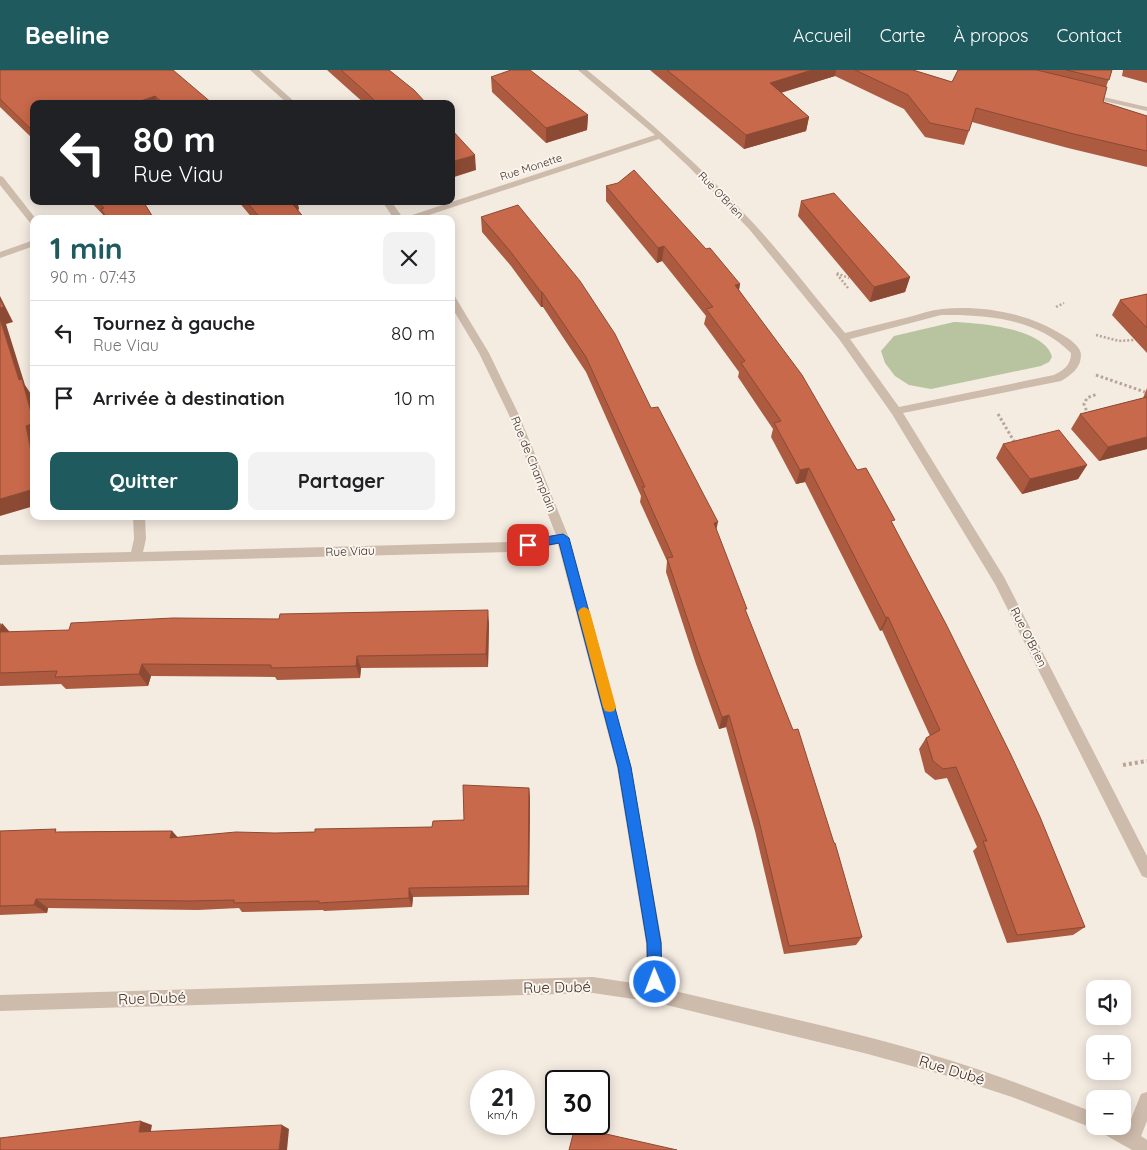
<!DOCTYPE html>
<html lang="fr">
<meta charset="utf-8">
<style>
:root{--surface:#fff;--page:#f2f2f2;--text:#202124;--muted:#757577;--line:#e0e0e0;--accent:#1f5a5e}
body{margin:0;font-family:Quicksand,sans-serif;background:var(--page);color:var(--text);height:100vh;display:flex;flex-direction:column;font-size:19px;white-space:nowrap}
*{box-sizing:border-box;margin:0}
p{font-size:16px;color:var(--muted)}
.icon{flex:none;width:28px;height:28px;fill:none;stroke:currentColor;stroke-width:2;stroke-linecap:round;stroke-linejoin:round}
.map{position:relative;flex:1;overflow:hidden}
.side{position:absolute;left:30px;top:145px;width:425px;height:305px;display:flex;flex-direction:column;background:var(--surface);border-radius:10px;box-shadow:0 2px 12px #0003}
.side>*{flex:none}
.guide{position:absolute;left:30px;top:30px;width:425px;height:105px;border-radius:10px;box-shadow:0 2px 12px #0003;background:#202124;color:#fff;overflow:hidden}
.tools{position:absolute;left:1086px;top:910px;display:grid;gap:10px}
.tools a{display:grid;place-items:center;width:45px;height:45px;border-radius:10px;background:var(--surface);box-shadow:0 2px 12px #0003;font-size:25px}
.speed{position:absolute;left:470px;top:1000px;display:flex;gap:10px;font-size:25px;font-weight:700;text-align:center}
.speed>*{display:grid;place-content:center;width:65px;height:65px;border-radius:50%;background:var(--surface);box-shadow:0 2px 12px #0003;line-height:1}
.speed small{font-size:12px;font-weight:400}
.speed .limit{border:2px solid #111;border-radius:8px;background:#fff;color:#111}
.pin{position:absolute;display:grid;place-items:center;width:42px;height:42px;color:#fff;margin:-21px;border-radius:10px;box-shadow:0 2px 8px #0006}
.me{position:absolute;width:55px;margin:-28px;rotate:359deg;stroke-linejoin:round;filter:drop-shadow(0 0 4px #0008)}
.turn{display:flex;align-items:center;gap:18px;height:105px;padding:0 20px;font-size:22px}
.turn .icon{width:65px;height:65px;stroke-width:2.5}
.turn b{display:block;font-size:35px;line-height:42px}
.round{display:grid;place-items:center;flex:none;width:52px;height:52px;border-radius:10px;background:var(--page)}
.head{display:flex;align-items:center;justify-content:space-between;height:85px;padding:0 20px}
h1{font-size:30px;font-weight:800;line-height:38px;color:var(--accent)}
.cta{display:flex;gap:10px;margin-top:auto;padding:10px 20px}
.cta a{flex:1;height:58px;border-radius:10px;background:var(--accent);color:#fff;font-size:20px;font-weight:800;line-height:58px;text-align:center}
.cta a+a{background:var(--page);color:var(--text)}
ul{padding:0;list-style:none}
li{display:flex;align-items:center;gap:15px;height:65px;padding:0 20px;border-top:1px solid var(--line)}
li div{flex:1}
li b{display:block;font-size:19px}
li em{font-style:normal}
header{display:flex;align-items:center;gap:30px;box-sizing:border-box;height:70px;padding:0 25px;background:var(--accent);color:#fff}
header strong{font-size:24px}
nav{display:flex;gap:28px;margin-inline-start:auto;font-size:18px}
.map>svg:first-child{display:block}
</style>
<header>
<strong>Beeline</strong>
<nav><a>Accueil</a><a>Carte</a><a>À propos</a><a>Contact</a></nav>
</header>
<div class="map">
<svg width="1147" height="1080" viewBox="0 0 1147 1080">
<rect width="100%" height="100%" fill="#f4ebe1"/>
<!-- green -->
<path fill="#b8c4a0" d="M954,252c25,1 91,6 98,35l-3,5 -8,4 -110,23 -22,-4 -14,-9 -10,-13 -4,-12 13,-15z"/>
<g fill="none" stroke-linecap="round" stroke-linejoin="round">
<!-- path-far2 -->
<path stroke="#b9a596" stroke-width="2.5" stroke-dasharray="2 2" stroke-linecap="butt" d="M848,218l-12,-15 13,5
M1056,237l8,-4
M1096,265l23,6 16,-1"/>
<!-- path-far1 -->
<path stroke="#b9a596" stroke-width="3" stroke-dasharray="2.5 2.5" stroke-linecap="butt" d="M1096,305l49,17
M998,344l17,29
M1088,345l-4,-11 3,-6 10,-4"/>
<!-- path -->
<path stroke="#b9a596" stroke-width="4" stroke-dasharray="3 3" stroke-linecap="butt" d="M1123,695l24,-4"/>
<!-- minor -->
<path fill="#cdbbac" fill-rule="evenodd" d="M250,0h9l38,34h-9z
M578,0h9c59,48 116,98 168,155 31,34 60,72 90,108 21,-5 43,-11 64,-16 11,-3 22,-7 33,-8 39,-4 86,4 119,25 7,4 20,12 20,21 0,13 -10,20 -20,26l-158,32 101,164 143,279v22l-5,-2 -147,-292 -103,-170 -53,-75 -90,-110 -61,-63 -29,-27 -242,80h-23l-12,-18h9l12,17 252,-83zM941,245c46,-1 96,4 130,38 0,12 -7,17 -17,22l-155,32 -49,-68z
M1086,23l61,14v4l-61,-14z
M0,106l3,1 33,42h-2v6l-3,-1 -31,-39z
M34,170v6l-34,12v-6z
M451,224l3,1 35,58 30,62 50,123 62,229 31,176v45c95,23 193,43 287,72 49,15 98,34 146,53v13h27l5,3 14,-35 6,-2v29l-6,15 6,4v10h-15l-32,-18 -2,-4 -3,1 -83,-32 -64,-21 -84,-23 -210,-51 -61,-9 -593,18v-16l593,-18 53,8v-42l-29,-176 -59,-223 -45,8 -513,13v-10l131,-3 3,-13 -1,-23h12l1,23 -3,13 370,-10 43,-7 -47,-120 -30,-62 -28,-47z"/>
</g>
<!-- wall -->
<path fill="#ac5a40" d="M0,0l213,34h-179v36l-34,-33z
M327,0h62l38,34h-62z
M650,0h263l39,12 6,-12h154l-6,17 -3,15 44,14v51l-79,-19 -96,-26 -8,23 -39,-8 -21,-28 -69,-33 -54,16 28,25 -3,14 -62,18z
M1123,0h24v13l-25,-7z
M491,7l97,38 -1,15 -41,13 -54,-51z
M606,116l100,63 34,35 -1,6 154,234 192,403 -12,8 -66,8 -34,-92 4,-4 -30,-69 -12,2 -10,-8 -6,-23 7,-11 4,-2 -48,-106 -2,1 -75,-149 -9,2 -25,-47 2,-8 -35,-52 1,-5 -35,-48 2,-8 -44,-55 -5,2 -51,-62z
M90,131h53l11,18h-48l-1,-2z
M238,131h59l2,8 -1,1 7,9h-52z
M801,131l109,76 -5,15 -35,10 -72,-86z
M481,147l170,191 65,122 146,407 -6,8 -72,9 -29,-123 -29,-104 -7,2 -23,-65 -30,-92 1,-11 -27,-59 1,-6 -55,-124 -43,-65h-2l-30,-41 -29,-34z
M1147,224v59l-35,-38 8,-15z
M1147,318v61l-48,12 -28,-32 9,-15 63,-16z
M1003,374l84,21 -9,14 -56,15 -26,-36z
M0,553l10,9 479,-9 -1,44 -127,1 -1,10 -83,2 -2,-3 -124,-1 -3,10 -82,3 -5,-5 -61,2z
M529,718l1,11 -1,96 -116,2 -1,10 -88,4 -1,-1 -81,2 -3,-4 -41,2 -150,-2 -1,5 -47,2v-84l60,1 112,-1 6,7 254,-11 32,-7z"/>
<!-- shaded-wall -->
<path fill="#8c4a34" d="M812,0h24l-1,6 -67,21 2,-14z
M155,26l3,8h-26z
M588,45l-1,15 -41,13v-15z
M809,47l-3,14 -62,18 2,-14z
M475,85l1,15 -25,8v-16z
M288,131h9l2,8 -8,3z
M664,176l-2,15 -5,2 1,-15z
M910,207l-5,15 -35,10 4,-15z
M740,214l-3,15 -2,-14z
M541,222h1l1,15h-2z
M0,226l13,26 -7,2 19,61 6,9 3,11v61l-8,-40 -7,-46 -19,-61z
M1147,367v12l-48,12 9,-14z
M1087,395l-9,14 -56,15 8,-15z
M809,398l-4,14 -9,2 4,-14z
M34,419v17l-34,10v-17z
M718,452l-3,14 -1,-13z
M488,540l1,13 -1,44 -2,-13z
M888,547l-6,13 -2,1 6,-13z
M2,553l11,13 -13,-3v-4z
M357,586l4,12 -1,10 -4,-12z
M142,594l9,12 -3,10 -9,-12z
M729,645l-3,12 -7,2 3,-12z
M529,718l1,11 -1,96 -1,-9z
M172,761l9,10 -11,-3z
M409,818l4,9 -1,10 -3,-9z
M36,829l12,9 -1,5 -13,-8z
M141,1051l11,4 -2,11 -11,-4z
M282,1055l7,4 -2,21h-8z"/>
<!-- building -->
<path fill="#c8694b" stroke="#8c4a34" d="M0,0h173l40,34h-49l-9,-8 -23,8h-98v28l-34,-33z
M341,0h48l25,20 13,14h-49l-10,-10z
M511,0h19l58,45 -42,13 -55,-51z
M667,0h145l-42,13 39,34 -63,18z
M855,0h58l39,12 6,-12h79l70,17 -4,15 44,14v35l-73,-17 -98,-26 -7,23 -39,-8 -22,-28z
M1066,0h46l-3,10z
M451,59l24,26 -24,7z
M634,100l72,79 4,-1 30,36 -5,1 67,90 55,95 9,-2 29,52 -4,1 55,103 65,131 29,62 45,110 -68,8 -34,-94h4l-31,-74 -13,2 -10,-8 -7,-23 14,-8 -52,-113 -2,1 -77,-150 -9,2 -26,-47 7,-2 -40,-58 4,-2 -39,-52 7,-2 -49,-61 -6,2 -52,-62 12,-3z
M834,123l76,84 -36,10 -73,-86z
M98,131h45l11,18h-47l-6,-10 3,-1z
M246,131h44l15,18h-44z
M518,135l62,76 35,53 36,74 7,-1 60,115 -4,1 33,86h-2l48,121 5,-1 36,114h1l27,94 -73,9 -30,-125 -30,-106 -7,2 -24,-66 -31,-93 6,-1 -31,-70h3l-59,-130 -44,-65h-1l-31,-41 -29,-34z
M1147,224v34l-27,-28z
M0,229l4,8 -4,1z
M0,249l19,61 3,-1 12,44 -8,3 8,40v23l-34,10z
M1147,327v40l-39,10 -28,-33z
M1059,360l28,35 -57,14 -27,-35z
M488,540l-2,44 -129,2 -1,10 -85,2v-3l-129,-1 -3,10 -84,3 2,-6 -57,2v-41l69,-2 2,-7 102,-5 106,1 1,-5z
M463,715l66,3 -1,98 -119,2v10l-90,5v-2l-85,2v-3l-44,1 -154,-2 -2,6 -34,1v-75l56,-2 -1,3 117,-1 -2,7 66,-6 39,1 40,-1v-3l117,-2 1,-6 31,-1z
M141,1051l-2,11 143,-7 -3,25h-279v-12z
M575,1057l102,23h-108z"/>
<!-- route -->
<path fill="#1a73e8" stroke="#114b97" d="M563,464l6,4 62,229 30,176 1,39 -2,5 -5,2 -5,-2 -2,-5 -1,-39 -29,-176 -59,-224 -31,6 -6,-4 6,-5z"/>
<!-- slow -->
<path fill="#f59e0b" d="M584,537l4,2 2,3 26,95 -2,4 -4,1 -5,-1 -2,-4 -25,-95 2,-3z"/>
<g text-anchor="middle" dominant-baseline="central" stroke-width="4" stroke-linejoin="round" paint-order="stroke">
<!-- far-street labels -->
<g font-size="11" fill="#3b302b" stroke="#fbf5ee">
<text transform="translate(531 97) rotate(-18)">Rue Monette</text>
<text transform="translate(721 125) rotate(46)">Rue O'Brien</text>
</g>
<!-- street labels -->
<g font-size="12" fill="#3b302b" stroke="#fbf5ee">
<text transform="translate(534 394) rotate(68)">Rue de Champlain</text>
<text transform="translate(350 481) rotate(-2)">Rue Viau</text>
<text transform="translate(1029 567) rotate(63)">Rue O'Brien</text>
</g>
<!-- near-street labels -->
<g font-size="15" fill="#3b302b" stroke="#fbf5ee">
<text transform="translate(557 917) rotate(-1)">Rue Dubé</text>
<text transform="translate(152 928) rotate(-2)">Rue Dubé</text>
<text transform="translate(952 1000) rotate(17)">Rue Dubé</text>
</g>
</g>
</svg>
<div class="tools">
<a><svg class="icon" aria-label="sound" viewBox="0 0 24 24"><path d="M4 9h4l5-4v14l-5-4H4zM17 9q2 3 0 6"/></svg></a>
<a>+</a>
<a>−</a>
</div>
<div class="speed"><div>21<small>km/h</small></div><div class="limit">30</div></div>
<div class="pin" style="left:528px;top:475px;background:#d93025"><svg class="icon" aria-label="arrive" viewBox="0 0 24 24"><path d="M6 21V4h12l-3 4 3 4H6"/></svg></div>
<svg class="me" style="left:655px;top:912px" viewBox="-20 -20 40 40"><circle r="17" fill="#1a73e8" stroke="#fff" stroke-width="3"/><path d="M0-11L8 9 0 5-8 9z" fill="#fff"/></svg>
<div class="guide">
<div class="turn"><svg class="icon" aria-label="left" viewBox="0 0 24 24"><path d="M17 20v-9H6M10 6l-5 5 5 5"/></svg><div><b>80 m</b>Rue Viau</div></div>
</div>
<section class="side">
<div class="head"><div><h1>1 min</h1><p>90 m · 07:43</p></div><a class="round"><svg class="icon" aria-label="close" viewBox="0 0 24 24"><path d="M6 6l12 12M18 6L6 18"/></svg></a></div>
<ul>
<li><svg class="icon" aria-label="left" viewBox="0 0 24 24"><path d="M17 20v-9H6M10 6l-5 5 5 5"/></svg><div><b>Tournez à gauche</b><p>Rue Viau</p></div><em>80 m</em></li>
<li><svg class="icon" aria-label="arrive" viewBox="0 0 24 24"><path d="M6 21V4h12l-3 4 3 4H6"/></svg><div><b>Arrivée à destination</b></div><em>10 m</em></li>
</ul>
<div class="cta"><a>Quitter</a><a>Partager</a></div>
</section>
</div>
